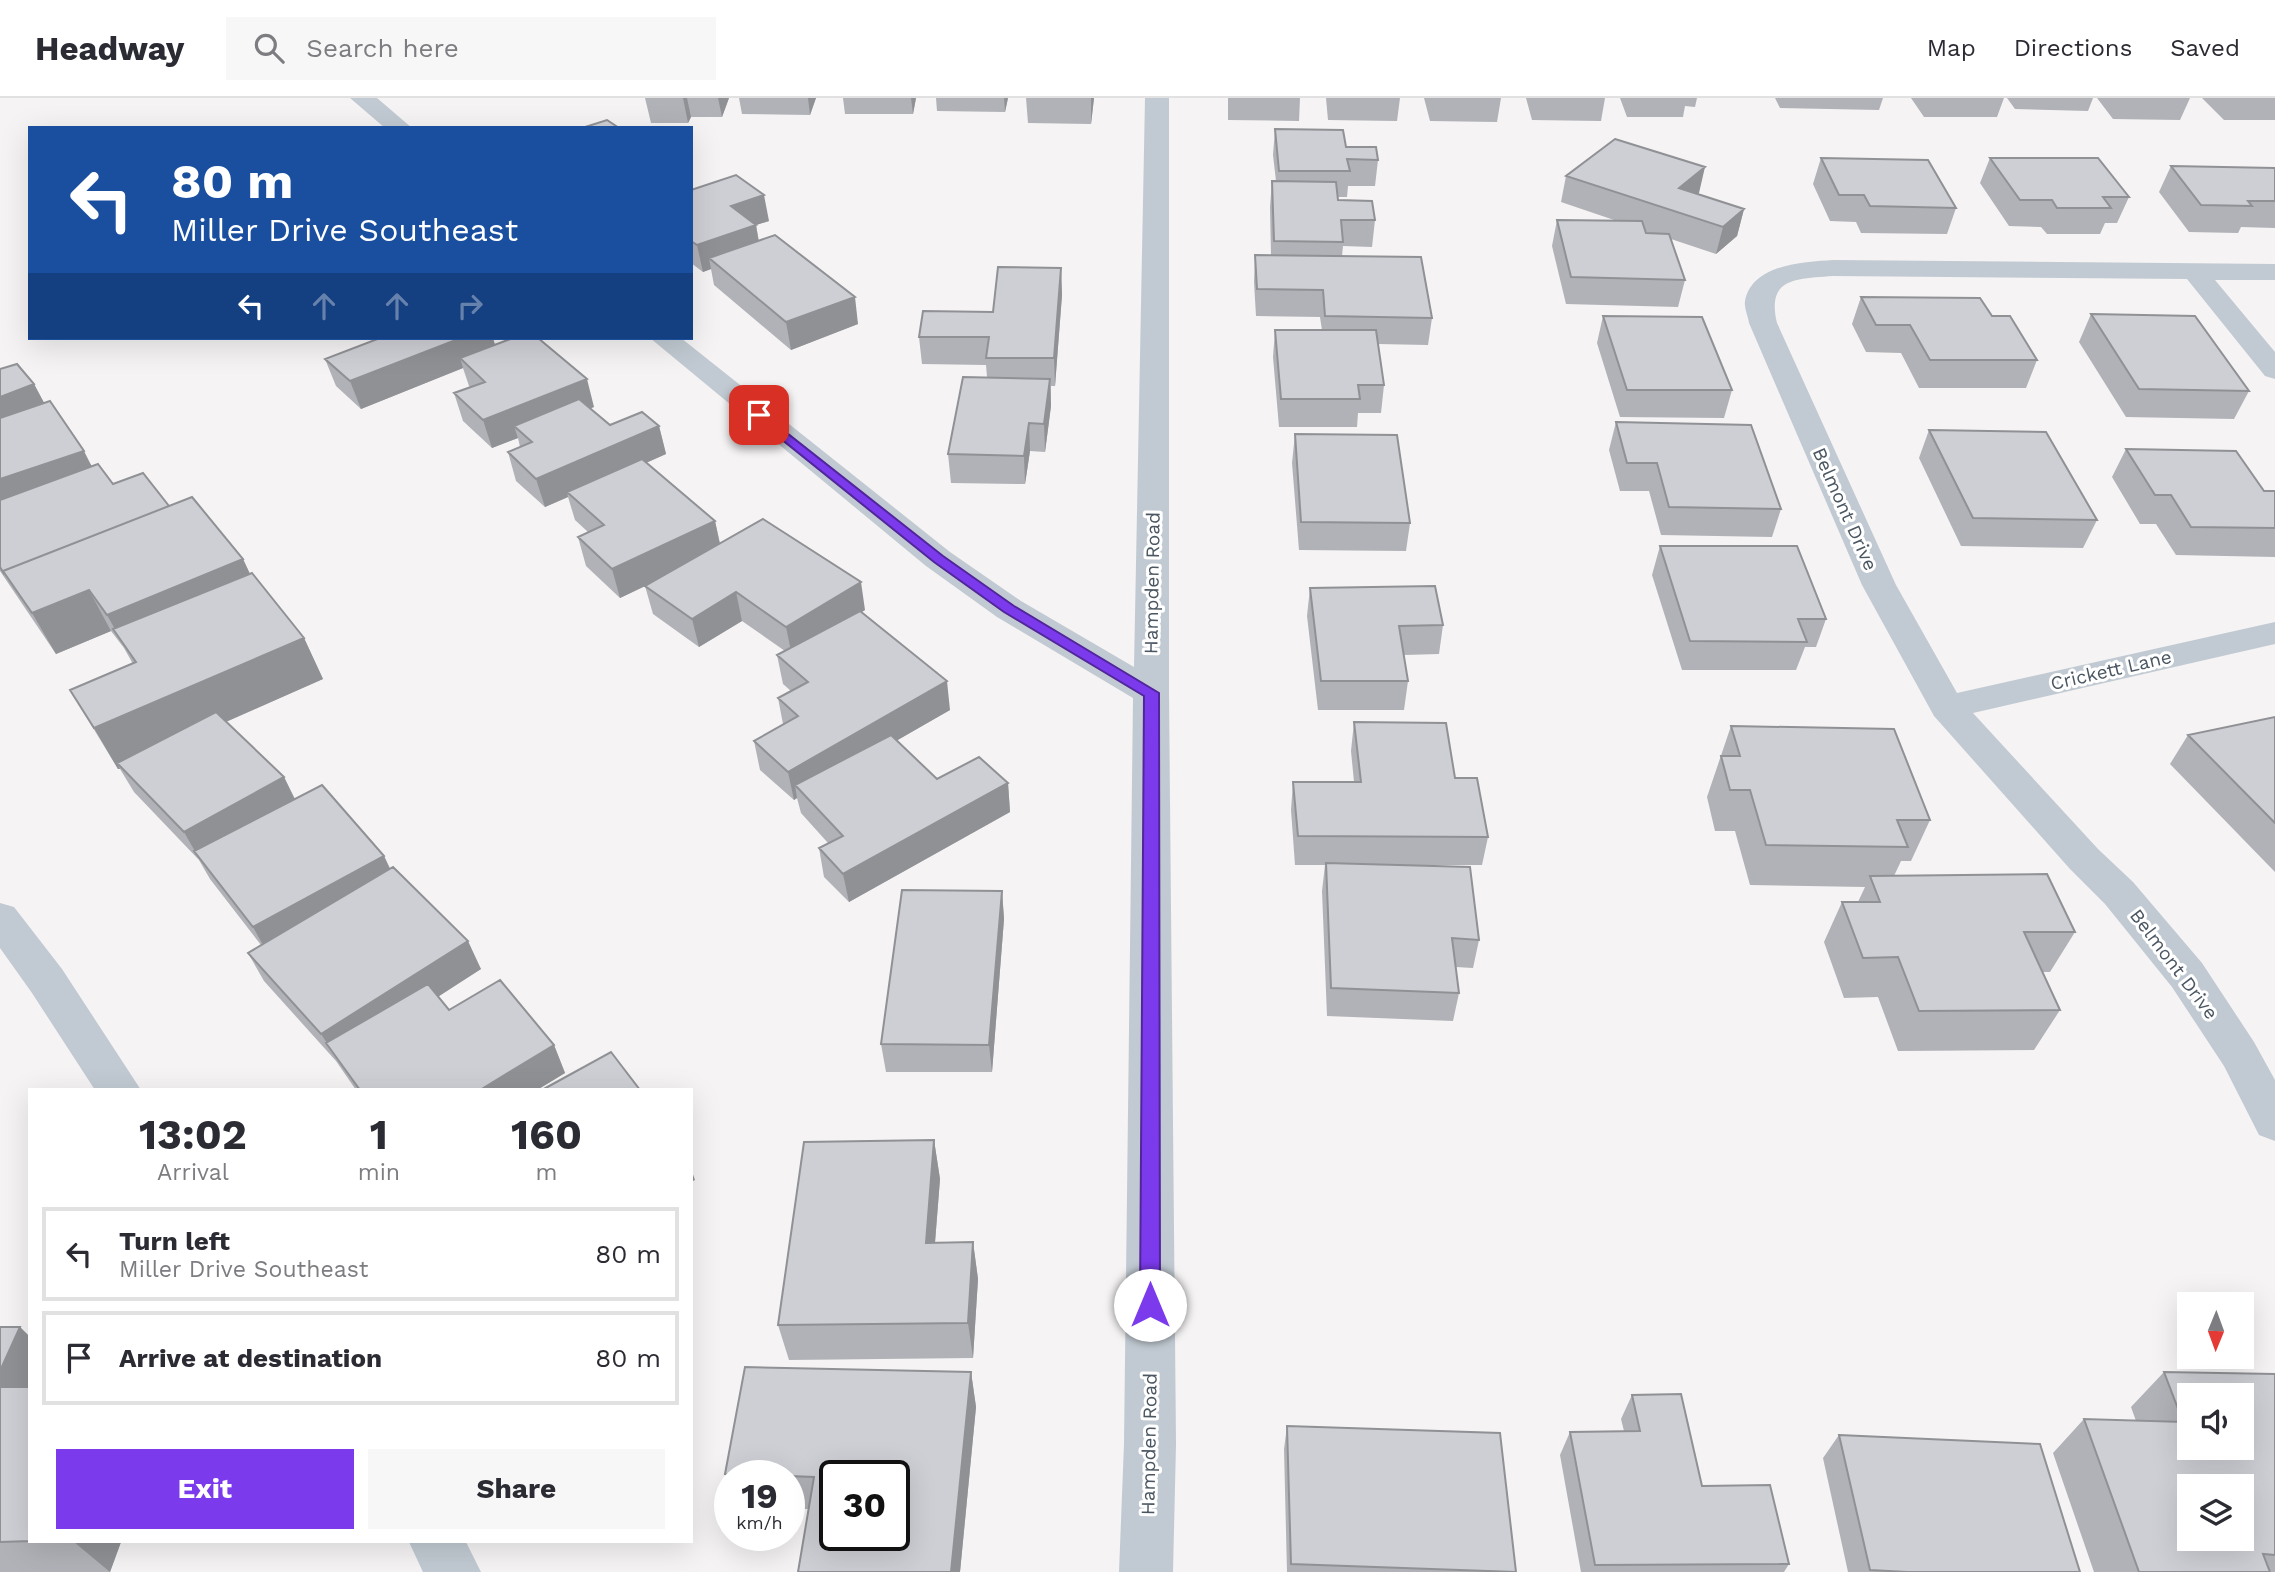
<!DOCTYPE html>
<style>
:root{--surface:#fff;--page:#f7f7f7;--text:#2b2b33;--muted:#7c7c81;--line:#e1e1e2;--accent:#7c3aed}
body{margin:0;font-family:"Work Sans",sans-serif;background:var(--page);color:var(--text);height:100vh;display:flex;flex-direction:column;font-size:26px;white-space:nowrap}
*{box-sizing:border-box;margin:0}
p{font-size:23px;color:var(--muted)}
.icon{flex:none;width:38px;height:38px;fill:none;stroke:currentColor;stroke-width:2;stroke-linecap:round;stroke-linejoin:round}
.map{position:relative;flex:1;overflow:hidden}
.sheet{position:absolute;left:28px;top:990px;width:665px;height:455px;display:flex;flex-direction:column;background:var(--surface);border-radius:0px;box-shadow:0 7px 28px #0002}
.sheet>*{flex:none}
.top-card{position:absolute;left:28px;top:28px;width:665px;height:214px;border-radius:0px;box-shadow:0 7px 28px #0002;background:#1a4fa0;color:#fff;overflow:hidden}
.needle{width:46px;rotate:181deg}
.controls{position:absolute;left:2177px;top:1194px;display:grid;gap:14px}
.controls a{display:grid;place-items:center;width:77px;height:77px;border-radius:0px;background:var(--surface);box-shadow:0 7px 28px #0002;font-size:35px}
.speed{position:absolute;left:714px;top:1362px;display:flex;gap:14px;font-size:35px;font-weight:700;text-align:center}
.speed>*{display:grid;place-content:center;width:91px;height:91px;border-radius:50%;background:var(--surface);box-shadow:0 7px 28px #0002;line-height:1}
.speed small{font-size:18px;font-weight:400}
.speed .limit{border:4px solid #111;border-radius:10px;background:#fff;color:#111}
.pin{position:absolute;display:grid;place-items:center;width:60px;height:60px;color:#fff;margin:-30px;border-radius:14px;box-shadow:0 4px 10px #0006}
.me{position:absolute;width:77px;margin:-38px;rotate:0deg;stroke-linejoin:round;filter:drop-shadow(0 0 5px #0008)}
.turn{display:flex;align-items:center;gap:24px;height:147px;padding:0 28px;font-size:32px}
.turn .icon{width:91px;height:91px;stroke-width:2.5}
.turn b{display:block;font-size:49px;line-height:60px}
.lanes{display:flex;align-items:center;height:66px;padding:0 28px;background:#0003;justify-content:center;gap:35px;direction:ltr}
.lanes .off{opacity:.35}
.eta{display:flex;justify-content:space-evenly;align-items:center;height:119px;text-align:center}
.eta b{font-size:42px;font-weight:700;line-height:49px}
.button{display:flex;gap:14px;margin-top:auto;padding:14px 28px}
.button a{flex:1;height:80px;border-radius:0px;background:var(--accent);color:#fff;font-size:28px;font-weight:700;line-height:80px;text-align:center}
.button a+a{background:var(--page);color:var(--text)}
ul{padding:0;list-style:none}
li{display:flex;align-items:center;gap:21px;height:94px;margin:0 14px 10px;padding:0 14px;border:4px solid var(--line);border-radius:0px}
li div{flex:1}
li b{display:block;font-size:26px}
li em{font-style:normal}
header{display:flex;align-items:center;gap:42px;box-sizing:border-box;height:98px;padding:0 35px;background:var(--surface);border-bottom:2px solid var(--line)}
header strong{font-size:33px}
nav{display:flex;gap:38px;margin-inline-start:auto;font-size:24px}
.search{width:490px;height:63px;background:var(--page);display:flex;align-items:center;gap:18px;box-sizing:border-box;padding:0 24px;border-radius:0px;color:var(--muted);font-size:26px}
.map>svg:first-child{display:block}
</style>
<header>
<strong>Headway</strong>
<div class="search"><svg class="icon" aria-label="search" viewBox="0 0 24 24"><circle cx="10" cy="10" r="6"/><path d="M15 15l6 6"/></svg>Search here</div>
<nav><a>Map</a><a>Directions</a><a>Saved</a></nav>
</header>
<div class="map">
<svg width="2275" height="1474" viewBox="0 0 2275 1474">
<rect width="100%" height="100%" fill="#f5f3f3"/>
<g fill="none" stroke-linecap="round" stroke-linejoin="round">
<!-- street -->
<path fill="#c1cad2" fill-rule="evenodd" d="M350,0h27l35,30h-27z
M1145,0h24v595l7,751 -3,128h-54l5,-128 9,-746 -136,-81 -71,-51 -276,-228h31l269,214 71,49 113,66z
M1833,162l442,4v16h-60l60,72v27l-10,-3 -78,-97 -354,-3c-36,3 -67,1 -56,47l119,262 61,108 318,-71v22l-302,69 125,136 35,33 69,81 52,79 21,38v61l-16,-6 -35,-69 -52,-79 -67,-83 -35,-35 -136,-153 -72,-131 -113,-262c-1,-7 -5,-15 -4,-22 7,-37 59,-39 88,-41z
M0,805l14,4 48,62 79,121h-46l-63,-97 -32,-45z
M409,1444h57l15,30h-58z"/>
</g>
<!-- wall -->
<path fill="#b0b2b7" d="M645,0h84l-7,19h-31l-3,6h-37z
M739,0h77l-6,17 -68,-1z
M843,0h73l-3,16h-68z
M936,0h72l-3,14 -68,-1z
M1026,0h68l-3,26 -63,-1z
M1228,0h72l-1,23 -71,-1z
M1326,0h74l-3,23 -69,-1z
M1424,0h77l-4,24 -67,-1z
M1526,0h79l-4,23 -69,-1z
M1620,0h77l-2,9 -10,-1 -2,11h-56z
M1775,0h108l-4,12 -99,-2z
M1911,0h93l-7,19h-73z
M2007,0h86l-5,13 -73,-2z
M2097,0h93l-10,22 -67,-1z
M2202,0h73v22h-51z
M1275,31l71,18 32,13 -3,26h-27l-1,11h-10l1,3 37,20 -3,27 -29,-1 -1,10 90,62 -4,27 -50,-1 6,41 -3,28h-23l-1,14h-78l-6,-70 2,-27h47l-2,-13 -64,-1 -2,-34 1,-27h16l-1,-48 2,-26h4l-3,-26z
M1821,60l135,50 -9,26 -86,-1 -5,-11 -26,-1 -17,-37z
M1990,60l139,39 -12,26h-12l-5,11h-53l-6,-7 -32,-1 -29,-43z
M2171,68l104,35v27l-34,-1 -3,6 -49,-1 -30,-40z
M1566,78l133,17 -2,1 47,15 -7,27 -21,18 -45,-15 14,41 -7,27 -112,-3 -14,-58 5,-26 60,1 -56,-19z
M691,92l78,31 -13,4 3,16 99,83 -67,26 -77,-65 -3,-16 -8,3 -12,-9z
M1061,170l1,27 -7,91h-4v20l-6,46 -15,-1 -5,33 -74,-1 -3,-29 39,-77 -1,-12 -64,-1 -3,-27 74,-25z
M1861,199l176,63 -11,28h-107l-18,-35 -35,-1 -14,-28z
M2091,216l158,77 -15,28 -108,-2 -47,-75z
M1603,218l129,74 -8,28 -104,-1 -23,-74z
M495,247l99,62 -4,1 20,17 49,1 7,28 -20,9 69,58 5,22 145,67 -4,2 89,98 -53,30 40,39 71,4 2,29 -161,90 -25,-25 -5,-29 9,-5 -27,-30 -4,-15 -3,2 -34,-30 -6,-29 29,-17 -5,-26 13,-7 -8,-7 -6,-29 8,-4 -43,-30 -43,26 -46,-33 -8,-28 -25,12 -34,-32 -8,-29 10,-5 -13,-12 -7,-23 -23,10 -29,-26 -8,-29 12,-5 -2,-9 -26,10 -29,-27 -9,-28 16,-6 -1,-1 -6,-18 -102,41 -25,-23 -11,-27z
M0,271l34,15 10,19 48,63 21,18 56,22 74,53 7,15 54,64 19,41 -97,43 58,55 11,22 89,57 6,12 91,101 -43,27 11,14 105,35 11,28 -28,17h-181l-20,-29 -72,-80 -16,-28 13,-8 -51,-66 -11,-19 -65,-68 -14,-23h-2l-48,-79 63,-26 -9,-16 -13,-17 -55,23 -56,-83z
M1616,324l165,87 -9,28 -111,-2 -12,-44h-29l-11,-41z
M1929,332l168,90 -14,28 -122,-2 -42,-88z
M1295,336l115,89 -4,28 -107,-1 -7,-87z
M2126,351l138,42h11v66l-99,-2 -20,-31h-16l-28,-47z
M1660,448l166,73 -10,28h-11l-9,23h-114l-30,-95z
M1310,490l133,37 -4,29 -35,1 4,26 -4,29h-86l-11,-94z
M2275,619v155l-105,-108 18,-29z
M1354,624l101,56 33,59 -6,28h-81l78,75 -6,28 -17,-1 3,26 -6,28 -126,-5 -5,-125 3,-26h-30l-4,-55 2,-28h61l-3,-31z
M1731,628l199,94 -19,41h-10l-7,15 181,56 -25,40h-8l18,38 -26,40 -136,1 -20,-54 -34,1 -20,-56 18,-40h16l7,-15 -115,-2 -15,-54h-20l-8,-34z
M1002,793l2,28 -12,153h-106l-5,-28z
M934,1042l6,39 -5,64 38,-1 5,37 -5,79 -184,2 -11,-35z
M0,1229h20l10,10v205h91l-11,30h-110z
M971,1274l5,35 -16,165h-162l11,-63h-20v-34h-59v12l-5,-13z
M2164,1274l111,2v198h-181l-41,-119 31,-34 52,2 -5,-14z
M1632,1297l70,91 87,78 -5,8h-203l-21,-117 10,-23 54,-1 -3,-12z
M1287,1328l229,146h-229l-3,-123z
M1839,1337l241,137h-232l-25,-114z"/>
<!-- shaded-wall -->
<path fill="#909195" d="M683,0h4l4,19 -3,6z
M718,0h11l-7,19z
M808,0h8l-6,17z
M911,0h5l-3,16z
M1004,0h4l-3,14z
M1091,0h3l-3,26z
M1705,69l-6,26 -23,19 3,-24z
M764,97l5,26 -13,4 4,26 -51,7 2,11 -8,3 -6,-27 34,-39z
M1744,111l-7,27 -21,18 7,-27z
M1061,170l1,27 -7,91 -1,-28z
M855,199l3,27 -67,26 -5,-28z
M461,240h32l5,16 -38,4 3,10 -102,41 -11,-28z
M587,281l7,28 -70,28 -10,-9 4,12 -26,10 -9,-28z
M1050,281l1,27 -6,46 -1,-28z
M34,286l15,28 -49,18v-33z
M1029,325l1,28 -5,33 -1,-28z
M659,328l7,28 -95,42 -4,-4 1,5 -23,10 -9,-28z
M84,353l14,28 -98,34v-34z
M715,423l6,29 -101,48 -8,-29z
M243,461l19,41 -141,40 -14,-25z
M3,473l18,29 -18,-28z
M861,484l4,28 -73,46 -6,-29z
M89,492l22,41 -55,23 -24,-41z
M736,494l6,29 -43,26 -7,-28z
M304,540l19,41 -202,89 -4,-5 3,6h-2l-24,-41z
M947,583l3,29 -146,84 -9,-9 2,13 -3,2 -6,-28z
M284,679l14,29 -102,47 -12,-21z
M1008,685l2,29 -161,90 -6,-28z
M384,758l13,29 -128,71 -16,-29z
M1002,793l2,28 -12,153 -3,-27z
M468,843l13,28 -142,92 -18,-27z
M554,947l11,28 -28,17h-57z
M934,1042l6,39 -8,101 -6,-37z
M691,1071l4,11 -4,2z
M973,1144l5,37 -5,79 -5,-35z
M20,1229l10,10 -1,85 -29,-28v-23z
M971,1274l5,35 -16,165h-9z
M74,1444h47l-11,30z"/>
<!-- building -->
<path fill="#cdcfd5" stroke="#909195" stroke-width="2" fill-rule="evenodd" d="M607,22l12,8h-37z
M1275,31l68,1 3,17h30l2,13 -31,-1 3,12h-71z
M1615,41l90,28 -26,21 65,21 -21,18 -157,-51z
M1821,60l107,2 28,48 -86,-2 -6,-11h-25z
M1990,60h108l31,39h-26l8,11h-54l-5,-8h-32z
M2171,68l104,2v33h-27l4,5 -51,-1z
M736,77l28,20 -33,11 25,19 -59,20 -6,-4v-51z
M1272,83l64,1 2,18 34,1 3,19h-34l2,22 -69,-1z
M1557,122l85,1 4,12 23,1 16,46 -114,-3z
M775,137l80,62 -69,25 -77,-64z
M1255,157l166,2 11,61 -107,-2 -2,-26 -66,-1z
M998,169l63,1 -7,90h-68l3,-21h-70l4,-26 70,1z
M1861,199l119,1 12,18h18l27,44h-107l-20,-35h-34z
M2091,216l104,2 54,75 -110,-2z
M1603,218l99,1 30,73h-105z
M1275,232h101l8,55h-26l2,14h-79z
M380,240h81l-111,43 -25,-22z
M513,240h25l49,41 -104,41 -29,-27 31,-11 -25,-24z
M17,266l17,20 -34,13v-28z
M963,279l87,2 -6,45 -15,-1 -5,33 -76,-2z
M579,301l31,26 32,-13 17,14 -123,53 -28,-27 24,-10 -18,-16z
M50,303l34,50 -84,28v-61z
M1616,324l135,3 30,84 -112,-2 -12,-44h-30z
M1929,332l117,2 51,88 -124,-2z
M1295,336l102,1 13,88 -109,-1z
M2126,351l110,2 28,40h11v37l-84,-1 -20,-32h-16z
M642,361l73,62 -103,48 -34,-32 26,-12 -37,-33z
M98,366l15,20 30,-11 26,33 -166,65v1l-3,-5v-67z
M192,399l51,62 -136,56 -18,-25 -57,23 -29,-42z
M763,421l98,63 -75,45 -50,-35 -44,27 -47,-33z
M1660,448h137l29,73h-28l9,23 -117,-1z
M252,475l52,65 -210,90 -24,-38 66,-28 -23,-33z
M1435,488l8,39 -44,1 9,55h-87l-11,-93z
M860,513l87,70 -159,91 -34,-31 44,-25 -20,-18 30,-16 -31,-27z
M216,614l68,65 -100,55 -67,-69z
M2275,619v106l-87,-88z
M1354,624l92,1 9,55h22l11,59 -190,-1 -5,-54h68z
M1731,628l163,3 36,91h-33l11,27 -142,-2 -16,-55h-20l-9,-34h19z
M891,637l46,44 42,-22 29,26 -165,91 -24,-26 24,-12 -48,-51z
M322,687l62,71 -131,71 -59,-76z
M1326,765l144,4 9,73 -27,-2 7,55 -128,-5z
M393,769l75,74 -147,93 -73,-81z
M2047,776l28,58h-51l36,78 -141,1 -21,-54 -35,1 -21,-56h38l-10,-26z
M902,792l100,1 -13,154 -108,-1z
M500,882l54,65 -74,45h-120l-34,-47 102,-59 21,26z
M611,954l29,38h-98z
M934,1042l-8,103 47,-1 -5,81 -190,2 26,-183z
M0,1229h20l-20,44z
M745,1269l226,5 -20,200h-153l16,-95 -25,-1v-1l-64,-1zM835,1377h59v60h-59z
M2164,1274l111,2v181l-12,-1 7,18h-131l-55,-153 99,3zM2189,1297h53v52h-53zM2189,1388h53v52h-53z
M0,1289h30v154l-30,1z
M1681,1296l21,92 68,-1 19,79 -194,1 -25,-133 70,-1 -8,-36z
M1287,1328l213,7 16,139 -225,-8z
M1839,1337l201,9 40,128h-173l-37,-2z"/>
<!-- route -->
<path fill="#7c3aed" stroke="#51269a" stroke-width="2" d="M759,313l184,145 71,50 145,87 1,612 -3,7 -7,2 -7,-2 -3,-7 4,-609 -140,-84 -70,-50 -179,-144v-6z"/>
<g text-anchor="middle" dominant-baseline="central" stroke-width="6" stroke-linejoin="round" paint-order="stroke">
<!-- street labels -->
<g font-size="19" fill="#4a5661" stroke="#fff">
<text transform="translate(1845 411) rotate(66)">Belmont Drive</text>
<text transform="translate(1152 485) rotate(-89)">Hampden Road</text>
<text transform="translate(2111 572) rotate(-13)">Crickett Lane</text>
<text transform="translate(2174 866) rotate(53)">Belmont Drive</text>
<text transform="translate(1149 1346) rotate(-89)">Hampden Road</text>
</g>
</g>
</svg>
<div class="controls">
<a><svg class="needle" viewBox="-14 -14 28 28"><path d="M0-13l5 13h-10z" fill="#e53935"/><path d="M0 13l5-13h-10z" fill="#7c7c81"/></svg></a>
<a><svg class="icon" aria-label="sound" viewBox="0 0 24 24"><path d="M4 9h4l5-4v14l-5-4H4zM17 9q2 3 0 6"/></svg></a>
<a><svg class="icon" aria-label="layers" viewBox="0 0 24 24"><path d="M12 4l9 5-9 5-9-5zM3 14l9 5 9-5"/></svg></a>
</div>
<div class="speed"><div>19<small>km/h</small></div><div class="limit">30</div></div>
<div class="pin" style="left:759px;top:317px;background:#d93025"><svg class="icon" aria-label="arrive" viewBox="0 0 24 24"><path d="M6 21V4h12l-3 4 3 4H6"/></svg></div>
<svg class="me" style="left:1150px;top:1207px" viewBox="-20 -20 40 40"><circle r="19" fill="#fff"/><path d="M0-13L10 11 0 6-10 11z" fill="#7c3aed"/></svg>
<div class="top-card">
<div class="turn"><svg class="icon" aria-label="left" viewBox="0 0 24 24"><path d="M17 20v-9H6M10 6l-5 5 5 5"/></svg><div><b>80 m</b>Miller Drive Southeast</div></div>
<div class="lanes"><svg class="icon" aria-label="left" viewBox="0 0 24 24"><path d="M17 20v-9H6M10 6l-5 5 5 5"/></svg><svg class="icon off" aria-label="ahead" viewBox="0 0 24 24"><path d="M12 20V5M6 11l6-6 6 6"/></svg><svg class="icon off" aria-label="ahead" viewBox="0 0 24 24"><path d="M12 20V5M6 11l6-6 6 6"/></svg><svg class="icon off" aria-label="right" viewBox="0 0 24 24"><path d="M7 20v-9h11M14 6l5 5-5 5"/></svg></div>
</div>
<section class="sheet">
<div class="eta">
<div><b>13:02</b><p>Arrival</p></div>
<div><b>1</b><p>min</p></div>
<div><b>160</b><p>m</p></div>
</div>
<ul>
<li><svg class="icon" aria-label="left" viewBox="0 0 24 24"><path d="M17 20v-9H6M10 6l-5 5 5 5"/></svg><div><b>Turn left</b><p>Miller Drive Southeast</p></div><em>80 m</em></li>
<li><svg class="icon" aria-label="arrive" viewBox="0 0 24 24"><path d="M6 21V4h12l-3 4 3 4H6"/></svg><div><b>Arrive at destination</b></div><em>80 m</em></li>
</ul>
<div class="button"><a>Exit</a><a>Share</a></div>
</section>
</div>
